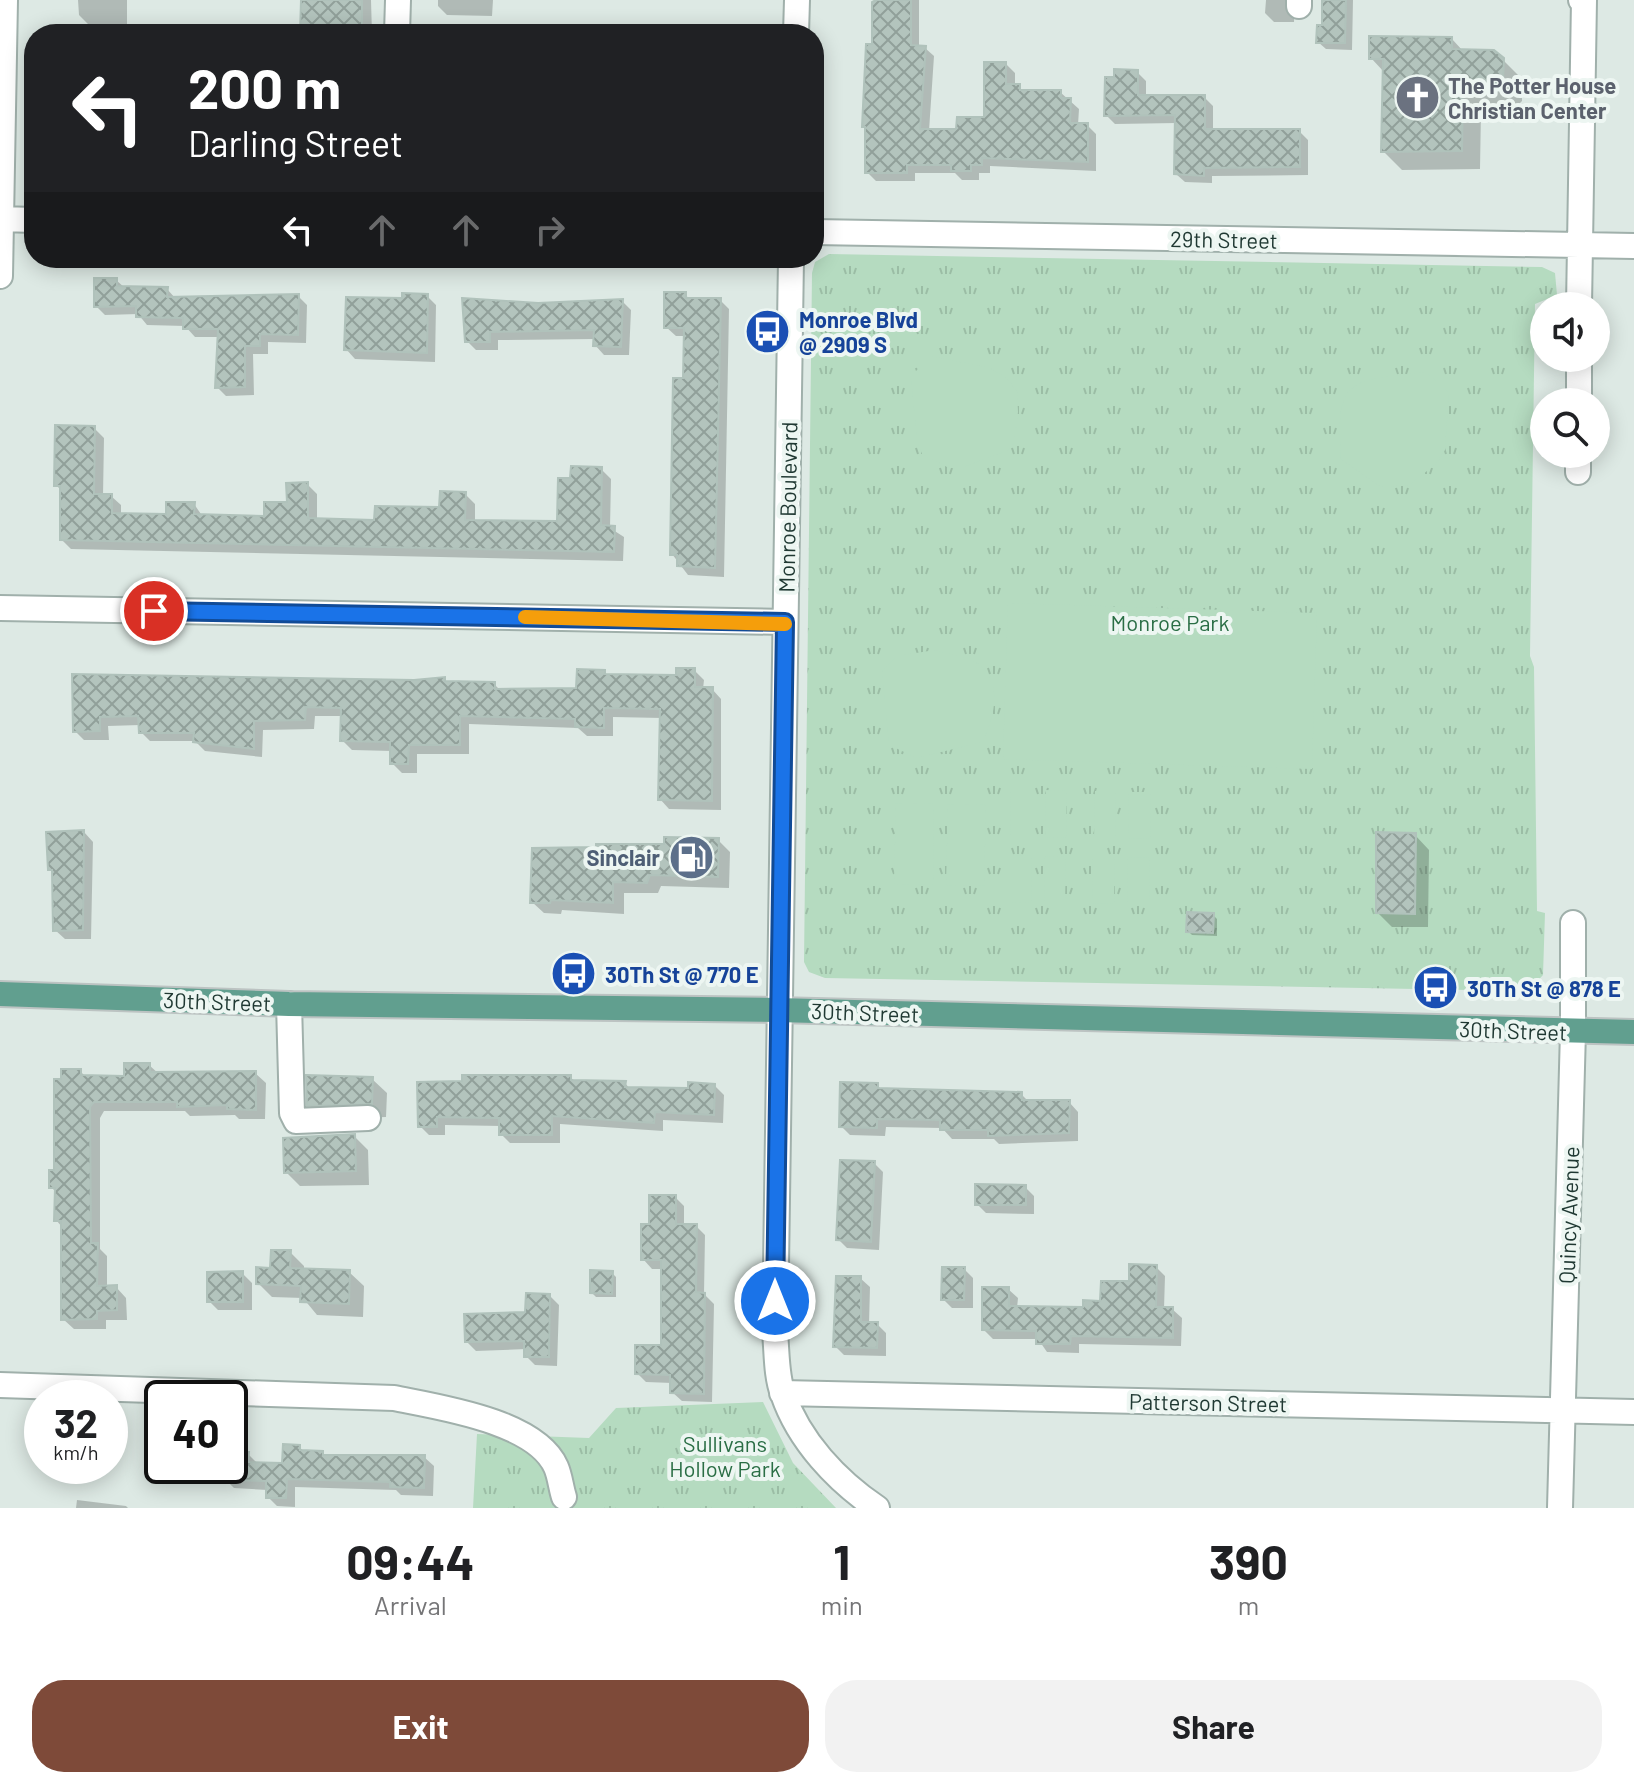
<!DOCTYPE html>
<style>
:root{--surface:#fff;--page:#f2f2f2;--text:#202124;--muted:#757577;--accent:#7e4a39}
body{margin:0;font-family:Barlow,sans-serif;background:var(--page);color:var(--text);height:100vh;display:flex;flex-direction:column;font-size:30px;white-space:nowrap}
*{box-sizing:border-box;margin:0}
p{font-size:26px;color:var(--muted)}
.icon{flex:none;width:44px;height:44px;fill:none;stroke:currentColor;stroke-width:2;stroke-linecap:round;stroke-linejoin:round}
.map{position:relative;height:1508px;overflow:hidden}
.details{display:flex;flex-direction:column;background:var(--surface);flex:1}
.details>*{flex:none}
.hud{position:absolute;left:24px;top:24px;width:800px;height:244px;border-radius:32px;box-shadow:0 4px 20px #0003;background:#202124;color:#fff;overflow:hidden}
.fabs{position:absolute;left:1530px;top:292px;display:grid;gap:16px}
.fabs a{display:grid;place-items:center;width:80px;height:80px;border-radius:50%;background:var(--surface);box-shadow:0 4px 20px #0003;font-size:40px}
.speed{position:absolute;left:24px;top:1380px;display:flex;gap:16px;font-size:40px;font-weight:700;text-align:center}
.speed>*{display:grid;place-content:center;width:104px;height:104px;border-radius:50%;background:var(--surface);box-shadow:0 4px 20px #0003;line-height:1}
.speed small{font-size:20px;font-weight:400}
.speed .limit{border:4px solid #111;border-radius:12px;background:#fff;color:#111}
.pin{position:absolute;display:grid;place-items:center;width:68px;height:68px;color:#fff;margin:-34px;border:4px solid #fff;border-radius:50%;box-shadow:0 2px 8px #0007}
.me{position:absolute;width:88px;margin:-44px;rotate:0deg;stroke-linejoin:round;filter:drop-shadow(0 0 6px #0008)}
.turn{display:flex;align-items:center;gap:28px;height:168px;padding:0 32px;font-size:36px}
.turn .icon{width:104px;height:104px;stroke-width:2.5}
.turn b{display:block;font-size:56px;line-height:68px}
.lanes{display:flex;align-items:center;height:76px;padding:0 32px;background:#0003;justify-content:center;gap:40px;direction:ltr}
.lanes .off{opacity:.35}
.eta{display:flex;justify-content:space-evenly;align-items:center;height:136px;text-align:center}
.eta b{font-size:48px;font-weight:700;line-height:56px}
.button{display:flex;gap:16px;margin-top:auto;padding:16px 32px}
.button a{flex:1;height:92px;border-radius:32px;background:var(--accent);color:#fff;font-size:32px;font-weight:700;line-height:92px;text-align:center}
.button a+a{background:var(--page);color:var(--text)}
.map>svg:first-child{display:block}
</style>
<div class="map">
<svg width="1634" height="1508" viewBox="0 0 1634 1508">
<defs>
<pattern id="park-tufts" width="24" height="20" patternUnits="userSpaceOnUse" patternTransform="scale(2)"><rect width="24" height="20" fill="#b5dbc0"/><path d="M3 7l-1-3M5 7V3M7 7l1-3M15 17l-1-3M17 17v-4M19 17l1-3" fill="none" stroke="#9bbda5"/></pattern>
<pattern id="building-cross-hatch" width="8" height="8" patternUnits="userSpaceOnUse" patternTransform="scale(2)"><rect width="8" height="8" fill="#b3c4bd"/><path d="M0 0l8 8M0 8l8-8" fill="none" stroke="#91a09a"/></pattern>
</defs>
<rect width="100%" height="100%" fill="#dde9e4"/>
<!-- park -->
<path fill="url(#park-tufts)" d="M829,254l713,13 13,6 2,22 -22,9 -5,352 4,11 3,244 8,2 -2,62 -12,13 -9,3 -697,-13 -16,-6 -5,-10 8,-689 3,-11z
M763,1402l30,61 43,45h-363l4,-74 112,4 27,-30z"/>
<!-- garden -->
<path fill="#b5dbc0" d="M931,356l59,12 17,10 10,14 1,20 -4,31 -6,7 -49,19 -12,-2 -25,-13 -5,-13 -6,-65z
M1426,372l23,21 -4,57 -9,14 -27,21 -28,2 -40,-28c-6,-84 10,-78 85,-87z
M1008,603l309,10 -5,156 -309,-10z
M935,650c12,4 27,5 38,11 32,15 22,57 9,81l-65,16 -28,-13 -7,-74 15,-15z
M1011,790h21v47h-22z
M1046,790l21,1 -1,47 -21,-1z
M1095,791h21l-1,47h-21z
M1129,792h22l-1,47 -22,-1z
M896,803l38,1 -1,81 -39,-1z
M948,804l38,1 -2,81 -38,-1z
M1010,855l22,1 -1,47 -21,-1z
M1045,856l21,1 -1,46h-21z
M1093,857h22l-1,47 -22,-1z
M1128,857l22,1 -1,46h-22z"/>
<!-- shadow -->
<path fill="#0003" d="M78,0h49v34h-39v-10l-9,-9z
M303,0h68l1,34h-70z
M438,0h55l-1,16 -45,-1 -9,-9z
M875,0h44v47l6,1 9,8 -5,75h29l28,-12 20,-55 9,9v13l11,6h34l19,17 -1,16h9l9,9v37l-106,-5v7h-11v7h-17l-7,-7h-40v8h-39l-9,-9z
M1266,0h29l-1,22h-20l-9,-9z
M1324,0h29l-1,50 -26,-1 -8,-7 6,-15z
M1452,39l11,12 39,8 20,20v22l-9,9h-32l-1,59 -78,1 -19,-19 1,-79 -13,-14z
M1137,72l9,9v16h58l9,9v25h86l9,9v35l-96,1v7l-27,-1 -9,-8 1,-51 -62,1 -9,-9z
M116,280l9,8 42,1 9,10 122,-3 9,9 -1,38 -38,-1v12h-15l1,41 -28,1 -9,-9 3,-50h-25l-10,-11 -38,-1 -9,-11 -33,1 -9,-9z
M685,294l5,6h30l9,9 -5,268 -36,-2 -16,-21 14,-218h-10l-10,-9z
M427,296l9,9 -1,57 -80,-3 -9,-10 58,-48z
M622,301l9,9 -2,45h-25l-9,-10v-6l-97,1v10h-22l-9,-9 71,-36z
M94,428l10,10 -1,58h8l10,9v11l47,1 26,-13 9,13 63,1 23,-14 18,-20 10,10v26l59,2 65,-13 24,-15 10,10v18l84,1 13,-43 29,-11 10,10 -1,49 14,9 -1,24 -552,-12 -9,-9v-49l-6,-6z
M694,670l10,10 -1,9h9l9,10v111l-52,-1 -9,-10 2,-81 -49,-1v19h-26l-9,-8 -109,-4v30h-52v19h-15l-10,-10v-12l-40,-1 -10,-10 1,-24h-28l-1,13 -51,1 -1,27 -57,-6 -10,-10h-45l-9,-9 -1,-7 -32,1 1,14h-25l-9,-9 -1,-55 340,6 30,-3 4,4 46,1 7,7 77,-1 26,-18 5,4 69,1z
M84,832l9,10 -2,97h-26l-10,-9 -1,-56 -4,-5z
M1415,835l14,15 -1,77h-36l-14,-14z
M718,840l12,12 -1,36 -68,-2 -3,7h-34v21l-62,-4 -1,4 -17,-1 -12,-11 134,-56z
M1213,915l4,4v17l-25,-1 -4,-4z
M149,1065l10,9 96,-1 11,10 -1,36h-26l-4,-4 -45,1 -5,-5h-81l-4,7v131l7,7v32l9,-1 10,11 1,22h-21v9h-32l-11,-10v-91l-7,-8 1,-27 -6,-6 5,-15 7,-91 17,-10 6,6 40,1z
M570,1077l6,5 49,1 5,6 60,1 25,-4 9,9 -1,28 -60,-3v11l-103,-7v19h-50l-9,-9v-8l-56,-1v10h-16l-9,-9 -1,-42z
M372,1079l15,14 -1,24 -63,2 -14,-14z
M877,1085l6,6 138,3 8,8h40l9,10v29l-79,3 -5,-5h-42l-10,-11 -56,-1 -1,9 -35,-1 -9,-9z
M354,1136l14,14 1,35 -69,1 -14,-14z
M874,1163l9,9 -4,78 -32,-2 -9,-9z
M1025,1187l9,9v18l-48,-1 -9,-9z
M675,1197l9,9v20h12l9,9 -1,59 10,10 -2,98 -30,-1 -10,-9v-9l-26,-1 -9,-9 26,-26v-78h-11l-9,-10 8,-33z
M290,1252l14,14v5l45,1 15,14 -1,31 -46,-2 -14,-17 -31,-1 -14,-14z
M1156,1267l9,9 -1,33h8l10,9 -1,28 -102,-2v9l-32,-1 -9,-13h-45l-9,-9 24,-41 10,9 -1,10 68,1 17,-6z
M964,1269l9,9v30h-21l-9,-9z
M242,1273l10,10v27h-34l-9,-9z
M612,1273l4,4v20h-20l-4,-4z
M860,1278l10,9 -1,37h8l9,9v23l-42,-1 -9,-9z
M550,1296l9,9 -2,61 -22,-1 -9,-9v-7l-50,2 -9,-9 60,-28z
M299,1447l6,5 17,1 4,4h98l10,9 -1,30 -32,-1 -5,-5 -101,-3v20l-18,-1 -9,-9v-7l-34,-2 -9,-9 5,-26 18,1 10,10 26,1z
M77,1500l49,6 2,2h-52z"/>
<!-- building -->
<path fill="url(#building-cross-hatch)" stroke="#b0c2bb" stroke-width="2" d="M301,0h61v34h-62z
M876,0h35v45l15,1 -6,83h36l1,-12h27v-55h22v22h14v6h41v8h10l-1,25h18v39l-106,-4v7h-11v6h-20v-6h-44v8h-42v-46h-3l4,-83h6v-42z
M1322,0h24l-1,43h-29l1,-18h5z
M1369,36l83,1v12l42,1 10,8 -1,24 -10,10 -30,-1 -1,60 -81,1 2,-93h-14z
M1114,69l24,1v25h67v34h95v38l-96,1v8l-30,-2 1,-59 -71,1 1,-39h9z
M94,278h23v8l51,1 -1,10 132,-3 -1,41 -38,-1v12h-15v41l-30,1 3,-59h-35v-11l-47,-1v-11l-42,1z
M664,292h22v6h35l-6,270 -38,-2v-11h-7l3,-177h10l1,-50h-20z
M402,293l26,1 -1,59 -83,-3 2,-53 56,1z
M462,298l76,5 85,-4 -2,48 -28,-1 1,-16 -104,2v10h-25z
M55,425l40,1 -1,68h18v19l54,1v-12h29l-1,12 70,2v-14h23l-1,-19 22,-1v36l66,2 1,-14 64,1 1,-16 26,1 -1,28 92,1 1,-43h12l1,-12 31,1 -1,58 14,1 -1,26 -554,-12v-54h-6z
M676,668h19v19h18l-1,114 -54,-1 2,-91 -56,-1v20l-29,-1v-8l-115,-3v29h-51l-1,19h-18v-22l-50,-1 1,-33 -35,-1 -1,13 -51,1v28l-61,-7 1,-9h-55l-1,-17 -38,1v14l-27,1 -1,-58 342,6 31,-3v4l50,1v7l81,-1 1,-19 28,1v4l71,1z
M84,830l-1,100 -30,1 -1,-61h-4l-2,-38z
M1376,832l40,1 -1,81 -39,-1z
M664,837l55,1 -1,39 -68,-2 -3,8 -34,-1v21l-62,-3 -1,3h-20l2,-55 64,-1v-3h68z
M1187,912l27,1 -1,20 -27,-1z
M124,1063h26v9l106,-1v39l-29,-1v-4l-50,2v-5h-83l-4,5 1,136h7l-1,43 20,-1v25l-20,1v8l-36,1v-99h-7l1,-33h-6v-18h5v-91h7v-10h20v6l43,1z
M306,1075l67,2 -1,27 -65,2z
M462,1075h109v5l55,1 -1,6 63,1v-6l27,2 -1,31 -59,-3 -1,11 -102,-7v19h-53v-17l-62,-1v10h-19l-1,-45 45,-1z
M840,1082l38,1v5l144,4v8h48l-1,33 -81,3v-6h-48v-10l-63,-1v9l-38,-1z
M355,1134l1,37 -72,2 -1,-35z
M840,1160l35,1 -4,81 -35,-2z
M975,1184l51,1v20h-51z
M649,1195h27v29h21l-1,68 9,1 -1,101 -34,-1v-18l-35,-1v-29h26v-85h-20v-36h8z
M271,1250h20l-1,18 60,2 -1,34 -49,-2 1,-16 -45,-2v-17l14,1z
M1129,1264l28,1 -1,42h17v31l-102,-2 -1,8h-34v-13l-54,-1v-43h27v19l74,1v-7l17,1 1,-20h28z
M942,1267h23l-1,33h-23z
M590,1270l23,1 -1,23 -22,-1z
M243,1271v31h-36v-30z
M836,1276h25v46h17l-1,26 -44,-1z
M526,1293l24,1 -1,63h-25v-16l-59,1 -1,-28 61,-2z
M283,1444l17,1v5l23,1v4h102l-1,33 -34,-1v-5l-103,-3 -1,19h-20v-17l-36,-1v-29l19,1 -1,10 34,1z"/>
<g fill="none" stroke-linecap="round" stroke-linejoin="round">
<defs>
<path id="minor" d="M1299,6v-6
M397,34l1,-34
M796,34l1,-34
M0,219l34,1
M814,232l820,14
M791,258l-16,1075c2,19 1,43 8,61 16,47 54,87 94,114
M0,276l5,-276
M1579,306l5,-306h-3
M1579,402v-44
M1578,472v-18
M0,608l785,14
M289,1004l3,109 4,8 72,-3
M0,1385l394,13c44,9 142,23 162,69 4,9 5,21 8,30
M782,1393l852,19
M1560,1508l13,-477v-108"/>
<path id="major" d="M0,994l289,10 488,6 857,22"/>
</defs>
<!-- minor casing -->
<use href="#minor" stroke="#a0b0ab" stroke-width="28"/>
<!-- major casing -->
<use href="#major" stroke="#bcc3c2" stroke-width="28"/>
<!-- minor -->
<use href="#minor" stroke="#fff" stroke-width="24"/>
<!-- major -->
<use href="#major" stroke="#619f8f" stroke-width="24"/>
</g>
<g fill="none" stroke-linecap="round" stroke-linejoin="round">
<defs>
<path id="route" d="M154,611l631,11 -10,679"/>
</defs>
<!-- route casing -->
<use href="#route" stroke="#114b97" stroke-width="20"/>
<!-- route -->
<use href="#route" stroke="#1a73e8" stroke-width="14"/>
<!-- slow -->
<path stroke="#f59e0b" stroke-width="14" d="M525,617l260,7"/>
</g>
<!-- icons -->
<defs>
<symbol id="church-disc" viewBox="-11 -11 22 22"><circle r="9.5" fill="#6b7280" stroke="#edf6f2"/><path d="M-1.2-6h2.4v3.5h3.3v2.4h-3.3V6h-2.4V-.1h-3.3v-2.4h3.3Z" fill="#fff"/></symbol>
<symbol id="bus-disc" viewBox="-11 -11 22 22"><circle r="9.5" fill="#1a4fb4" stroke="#edf6f2"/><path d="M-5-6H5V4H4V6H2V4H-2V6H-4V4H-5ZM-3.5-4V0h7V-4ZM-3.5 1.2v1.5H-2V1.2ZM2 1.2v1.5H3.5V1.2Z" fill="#fff"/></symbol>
<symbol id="fuel-disc" viewBox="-11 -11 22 22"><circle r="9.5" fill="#5c6f8a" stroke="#edf6f2"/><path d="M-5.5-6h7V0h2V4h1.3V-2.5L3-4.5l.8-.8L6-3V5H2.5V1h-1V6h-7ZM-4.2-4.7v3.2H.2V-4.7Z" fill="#fff"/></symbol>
</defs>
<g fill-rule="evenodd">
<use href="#church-disc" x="1392" y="72" width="51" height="51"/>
<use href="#bus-disc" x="742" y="306" width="51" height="51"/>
<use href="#fuel-disc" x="666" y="832" width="51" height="51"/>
<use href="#bus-disc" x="548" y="948" width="51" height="51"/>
<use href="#bus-disc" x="1410" y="962" width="51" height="51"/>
</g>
<g text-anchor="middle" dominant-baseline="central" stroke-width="8" stroke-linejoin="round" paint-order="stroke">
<!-- worship labels -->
<g font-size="22" font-weight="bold" fill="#5b616d" stroke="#edf6f2" text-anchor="start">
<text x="1448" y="85">The Potter House<tspan x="1448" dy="25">Christian Center</tspan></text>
</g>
<!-- street labels -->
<g font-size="22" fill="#1f3832" stroke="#edf6f2">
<text transform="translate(1224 239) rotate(1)">29th Street</text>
<text transform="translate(787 507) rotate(-89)">Monroe Boulevard</text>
<text transform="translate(217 1001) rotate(2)">30th Street</text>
<text transform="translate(865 1012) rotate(2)">30th Street</text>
<text transform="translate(1513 1030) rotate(2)">30th Street</text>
<text transform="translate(1568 1215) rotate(-88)">Quincy Avenue</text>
<text transform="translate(1208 1402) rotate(1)">Patterson Street</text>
</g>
<!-- transit labels -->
<g font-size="22" font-weight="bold" fill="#164399" stroke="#edf6f2" text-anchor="start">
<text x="799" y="319">Monroe Blvd<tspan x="799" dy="25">@ 2909 S</tspan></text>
<text x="605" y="974">30Th St @ 770 E</text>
<text x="1467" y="988">30Th St @ 878 E</text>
</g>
<!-- park labels -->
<g font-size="22" fill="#2a6e45" stroke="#edf6f2">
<text x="1170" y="622">Monroe Park</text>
<text x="725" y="1443">Sullivans<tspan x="725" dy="25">Hollow Park</tspan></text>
</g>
<!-- service labels -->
<g font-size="22" font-weight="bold" fill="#4e5e75" stroke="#edf6f2" text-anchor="end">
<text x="660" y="857">Sinclair</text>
</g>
</g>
</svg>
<div class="fabs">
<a><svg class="icon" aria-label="sound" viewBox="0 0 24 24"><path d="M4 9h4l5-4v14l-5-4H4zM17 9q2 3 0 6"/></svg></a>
<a><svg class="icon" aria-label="search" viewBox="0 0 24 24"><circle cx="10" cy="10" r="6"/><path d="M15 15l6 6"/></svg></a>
</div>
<div class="speed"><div>32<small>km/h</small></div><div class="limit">40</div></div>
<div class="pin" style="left:154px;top:611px;background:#d93025"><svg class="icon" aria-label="arrive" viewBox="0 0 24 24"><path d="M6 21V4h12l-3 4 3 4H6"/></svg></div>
<svg class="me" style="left:775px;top:1301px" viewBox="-20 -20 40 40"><circle r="17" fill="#1a73e8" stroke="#fff" stroke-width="3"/><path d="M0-11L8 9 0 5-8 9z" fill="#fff"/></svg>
<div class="hud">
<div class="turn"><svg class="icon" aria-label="left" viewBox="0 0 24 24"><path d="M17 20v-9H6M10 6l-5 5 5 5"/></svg><div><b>200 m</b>Darling Street</div></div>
<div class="lanes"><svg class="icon" aria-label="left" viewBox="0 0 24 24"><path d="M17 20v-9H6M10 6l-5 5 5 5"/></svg><svg class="icon off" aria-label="ahead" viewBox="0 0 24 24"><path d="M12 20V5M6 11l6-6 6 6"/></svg><svg class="icon off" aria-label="ahead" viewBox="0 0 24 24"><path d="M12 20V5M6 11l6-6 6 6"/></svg><svg class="icon off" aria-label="right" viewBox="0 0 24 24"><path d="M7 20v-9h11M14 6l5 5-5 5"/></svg></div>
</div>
</div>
<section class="details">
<div class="eta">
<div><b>09:44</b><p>Arrival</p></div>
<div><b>1</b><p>min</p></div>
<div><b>390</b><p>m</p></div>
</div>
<div class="button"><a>Exit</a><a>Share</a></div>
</section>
